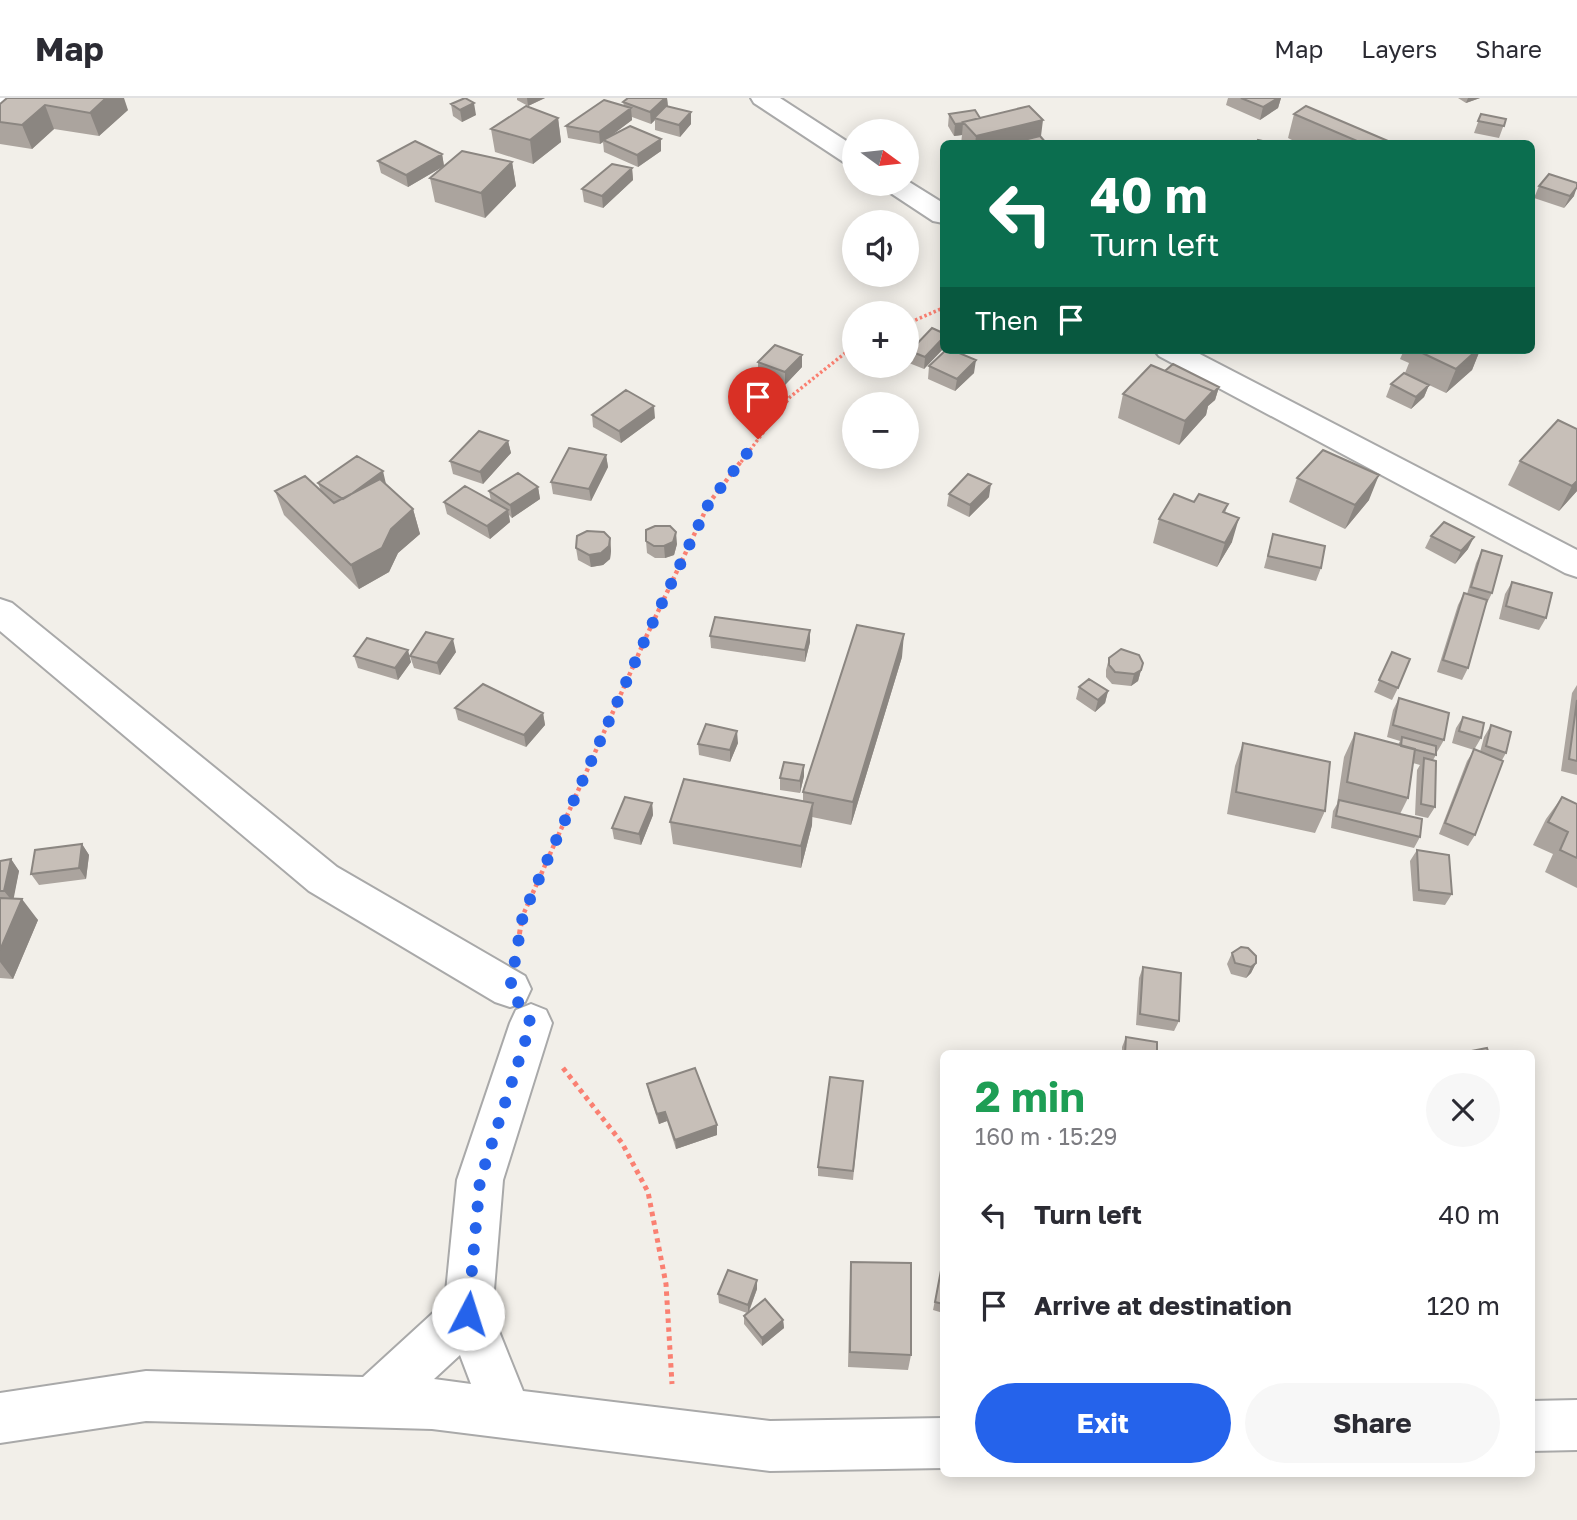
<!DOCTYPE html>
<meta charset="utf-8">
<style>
:root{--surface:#fff;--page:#f7f7f7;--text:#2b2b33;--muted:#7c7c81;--line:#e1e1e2;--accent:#2563eb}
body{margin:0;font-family:"Golos Text",sans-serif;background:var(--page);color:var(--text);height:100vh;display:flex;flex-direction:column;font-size:26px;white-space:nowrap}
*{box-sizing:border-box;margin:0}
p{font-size:23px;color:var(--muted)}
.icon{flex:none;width:38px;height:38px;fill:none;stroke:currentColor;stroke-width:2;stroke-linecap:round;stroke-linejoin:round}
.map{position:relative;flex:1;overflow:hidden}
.sheet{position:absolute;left:940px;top:952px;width:595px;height:427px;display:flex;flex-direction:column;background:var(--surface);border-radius:10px;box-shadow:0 4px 18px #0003}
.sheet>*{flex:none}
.hud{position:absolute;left:940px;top:42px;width:595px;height:214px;border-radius:10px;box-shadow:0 4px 18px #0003;background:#0b6e4f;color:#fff;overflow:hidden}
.needle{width:46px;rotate:105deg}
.tools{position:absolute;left:842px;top:21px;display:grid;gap:14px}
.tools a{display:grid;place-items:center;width:77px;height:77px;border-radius:50%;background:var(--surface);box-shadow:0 4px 18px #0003;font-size:35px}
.pin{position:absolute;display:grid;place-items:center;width:60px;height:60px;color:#fff;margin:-72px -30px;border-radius:50% 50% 50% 0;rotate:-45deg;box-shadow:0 0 7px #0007}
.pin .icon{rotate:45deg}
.me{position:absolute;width:77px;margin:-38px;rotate:5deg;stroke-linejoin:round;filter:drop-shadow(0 0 5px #0008)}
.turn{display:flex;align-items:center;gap:24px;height:147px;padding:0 35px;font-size:32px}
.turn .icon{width:91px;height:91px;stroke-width:2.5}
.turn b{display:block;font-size:49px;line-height:60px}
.then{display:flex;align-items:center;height:66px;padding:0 35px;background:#0003;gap:14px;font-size:26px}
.round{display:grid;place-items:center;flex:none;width:74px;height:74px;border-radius:37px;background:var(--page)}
.summary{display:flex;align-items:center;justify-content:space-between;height:119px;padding:0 35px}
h1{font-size:42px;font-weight:700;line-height:52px;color:#1e9e55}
.cta{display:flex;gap:14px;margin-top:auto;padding:14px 35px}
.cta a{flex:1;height:80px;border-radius:42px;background:var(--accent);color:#fff;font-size:28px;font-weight:700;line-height:80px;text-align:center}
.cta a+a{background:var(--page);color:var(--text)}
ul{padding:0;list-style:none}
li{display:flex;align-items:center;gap:21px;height:91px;padding:0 35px}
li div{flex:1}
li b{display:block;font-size:26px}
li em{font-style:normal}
header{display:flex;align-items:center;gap:42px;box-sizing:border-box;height:98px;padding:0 35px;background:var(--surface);border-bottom:2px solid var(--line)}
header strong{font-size:33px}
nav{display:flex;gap:38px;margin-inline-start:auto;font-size:24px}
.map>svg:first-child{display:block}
</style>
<header>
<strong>Map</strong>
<nav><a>Map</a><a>Layers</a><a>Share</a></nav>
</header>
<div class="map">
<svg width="1577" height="1422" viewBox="0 0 1577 1422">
<rect width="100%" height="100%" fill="#f2efe9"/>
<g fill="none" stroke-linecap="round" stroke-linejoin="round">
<defs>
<path id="minor" d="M0,0h14l-3,5 -11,3z
M0,501l12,4 325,264 188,109 6,13 -6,13 -15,5 -15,-5 -186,-111 -309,-260z
M531,906l15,6 6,13 -49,157 -11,134 31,77 247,30 173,-3v50l-173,3 -338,-42 -286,-8 -146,22v-50l146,-22 217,6 82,-75 12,-122 53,-157 6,-13zM460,1257l11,29 -37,-5z
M1577,1302v50l-46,1v-50z"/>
<path id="tertiary" d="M751,0h29l74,48v19l-9,-2 -91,-60z
M906,82l37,23v20l-10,-2 -47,-31 -4,-6h24z
M1154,252h38l385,200v27l-12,-4 -406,-217z"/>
</defs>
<!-- minor casing -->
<use href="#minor" stroke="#a9a9a9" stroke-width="4"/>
<!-- tertiary casing -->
<use href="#tertiary" stroke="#a9a9a9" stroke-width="4"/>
<!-- path-far2 -->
<path stroke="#fa8072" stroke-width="3.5" stroke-dasharray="2.5 2.5" stroke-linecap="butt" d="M906,226l37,-16
M741,364l49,-65 64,-51"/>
<!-- path-far1 -->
<path stroke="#fa8072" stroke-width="4.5" stroke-dasharray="3.5 3.5" stroke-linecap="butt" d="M521,828l2,-11 124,-280 62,-132 33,-43"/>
<!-- path -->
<path stroke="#fa8072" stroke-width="5" stroke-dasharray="4.5 4.5" stroke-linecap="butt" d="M518,845l3,-19
M563,970l59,75 26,49 18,92 6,100"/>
<!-- minor -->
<use href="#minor" fill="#fff" fill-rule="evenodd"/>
<!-- tertiary -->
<use href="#tertiary" fill="#fff" fill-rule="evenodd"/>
</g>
<!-- wall -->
<path fill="#aba49e" d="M7,0l121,12 -29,26 -45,-7 -22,20 -32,-5v-40z
M517,0h28l-17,8 -11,-6z
M628,0h39l1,8 23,18 -11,13 -25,-7v-10l-4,4 -19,-7v3l-20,15 49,16 -23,16 -34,-15 -1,-10 -3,2 -32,-6 -2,-12 58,-20 -1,-4z
M1228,0h53l-3,10 -18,12 -34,-15z
M1458,0h22l-14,5z
M451,6l25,11 -14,7 -9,-6z
M949,16l31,4 61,19 6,7h-86l1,-9 -8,1 -6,-10z
M1294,16l101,30h-95l-12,-6z
M1481,16l25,5 -7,19 -25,-5z
M558,20l3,24 -28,22 -38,-12 -4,-23z
M442,56l2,12 68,-4 4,24 -31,32 -50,-16 -5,-24 14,-12 -36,21 -27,-14 -3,-12z
M632,70l1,12 -30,28 -19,-6 -2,-13z
M1539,88l35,10 -10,12 -30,-10z
M943,235v16l-19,20 -15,-6 1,-12z
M1404,252h76l-8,20 -26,23 -17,-8 -5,12 -13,12 -25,-12 5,-13 14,-11 4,-10 -9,-4z
M758,264l44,5 -17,18 -27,-11z
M929,268l45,7 -19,18 -27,-12z
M1165,273l54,16 -4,13 -7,6 -2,9 -27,30 -61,-27 5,-24z
M592,317l63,3 -34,25 -28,-16z
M1558,322l19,71 -18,20 -51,-26 12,-24z
M508,343l3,12 -28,31 -30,-10 -3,-13z
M606,357l2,12 -17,34 -38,-7 -2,-12z
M1297,380l72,22 -24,29 -56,-27z
M318,385l68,1 27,25 7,25 -22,19 -9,19 -30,17 -75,-74 -9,-24h46z
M538,389l2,12 -28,19 -3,-3 1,7 -20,17 -43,-25 -3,-12 47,-1 -2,-10z
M949,396l40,3 -20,20 -22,-11z
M1194,404l34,2 -3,9 7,29 -15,25 -64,-24 6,-24z
M1273,436l48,34 -5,13 -52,-13z
M1431,438l37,13 -13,15 -30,-16z
M610,440l1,13 -1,8 -7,6 -12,2 -13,-7 -2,-12z
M646,443l31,3 -3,11 -9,3h-10l-8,-5z
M1482,452l10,43 -6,12 -18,63 -6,12 -25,-8 21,-67 6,-12 3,1 9,-31z
M1512,484l34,36 -7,12 -40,-11 6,-25z
M710,538l100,6 -5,20 -94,-14z
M456,554l-16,23 -26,-7 -4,-12z
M1392,554l6,36 -6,12 -18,-8z
M354,558l57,6 -13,18 -40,-12z
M902,559l-51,168 -39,-8v8l-11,43 -128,-24 -3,-22 133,-21v-9z
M1109,560l34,5 -5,18 -7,5 -19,-2 -6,-7v-7z
M1577,587v90l-16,-4 11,-78z
M1079,589l29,4 -3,12 -10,9 -19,-13z
M1399,600l45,42 -7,12 -1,-1v4l-3,5 2,47 -7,11 -13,-3 2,-45 3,-5 -7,-2 -5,35 -8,16 20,23 -6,11 -83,-20 2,-17 4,-7 7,-47 11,-24 43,12 2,-4 -13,-4 6,-27z
M455,610l88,5 2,12 -19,22 -68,-27z
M1463,619l18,21 -7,12 6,2 4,-15 7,-12 15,28 -4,7 -27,75 -7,11 -29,-12 28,-73 7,-11 -22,-7 4,-15z
M738,645l-8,19 -31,-7 -1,-11z
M1243,645l82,68 -10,22 -88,-19 8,-48z
M804,667v11l-4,17 -20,-3v-12z
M1562,699l15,7v84l-32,-16 8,-18 -20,-9 13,-26z
M652,705l1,12 -12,30 -27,-6 -2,-11z
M82,746l7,11 -3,24 -47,6 -8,-11z
M1417,752l35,44 -7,11 -32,-4 -3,-40z
M11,761l8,12 -6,27 25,22 -25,59 -13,-1v-117z
M1232,855l24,10 -5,10 -5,5 -15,-4 -4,-10z
M1143,869l36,54 -5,10 -38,-6 3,-47z
M1126,939l31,17h-35v-7z
M863,983l-10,99 -35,-4v-9z
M647,986l70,41v10l-41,14 -9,-28 -8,3 -10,-30z
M851,1164l60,93 -3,15 -60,-3 2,-89z
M942,1167l1,1v47l-10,-3z
M757,1191l-8,23 34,8 1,8 -22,18 -18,-22v-8l3,-3 -28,-10 -1,-9z"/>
<!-- shaded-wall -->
<path fill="#8b8681" d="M106,0h18l4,12 -29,26 -9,-23z
M527,0h18l-17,8z
M665,0h2l1,10 -14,10 1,2 -4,4 -1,-12z
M1278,0h3l-3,10 -18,12 3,-13z
M1468,0h12l-14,5z
M474,5l2,12 -14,7 -2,-12z
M45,7l9,24 -22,20 -10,-24z
M631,10l1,12 -28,21 -1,-1v2l-3,2 -1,-12z
M691,14v12l-11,13 -1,-12z
M558,20l3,24 -28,22 -3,-24z
M1043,22l-3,24h-65l1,-8z
M963,25l-1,12 -8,1 1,-12z
M661,41v12l-23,16 -1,-12z
M442,56l2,12 -36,21 -2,-12z
M512,64l4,24 -31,32 -4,-25z
M632,70l1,12 -30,28 -1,-12z
M1577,89l-3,9 -10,12 6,-12z
M943,240v11l-19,20 1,-12z
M1477,252h3l-8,20 -26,23 10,-24z
M802,257v12l-17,18v-13z
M976,262l-2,13 -19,18 2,-12z
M1429,287l-5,12 -13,12 5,-12z
M1219,289l-4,13 -7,6 -2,9 -27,30 6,-24 28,-30z
M654,308l1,12 -34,25 -2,-12z
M508,343l3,12 -28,31 -3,-12z
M606,357l2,12 -17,34 -2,-12z
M383,373l3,13 -38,27 -4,-12z
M1379,377l-10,25 -24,29 10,-24z
M1577,383v10l-18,20 13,-25z
M991,386l-2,13 -20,20 1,-12z
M538,389l2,12 -28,19 -2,-13z
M413,411l7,25 -22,19 -9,19 -30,17 -8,-24z
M508,412l2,12 -20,17 -3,-13z
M1239,420l-7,24 -15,25 8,-24z
M676,434l1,12 -3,11 -9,3 -1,-12z
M1474,439l-6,12 -13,15 6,-13z
M610,440l1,13 -1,8 -7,6 -12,2 -2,-12z
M810,532v12l-5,20v-12z
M904,536l-2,23 -51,168 2,-23z
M453,541l3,13 -16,23 -3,-12z
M408,552l3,12 -13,18 -3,-12z
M1141,572l-3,11 -7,5 3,-12z
M1108,593l-3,12 -10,9 3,-12z
M543,615l2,12 -19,22 -2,-12z
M737,633l1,12 -8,19v-12z
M804,667v11l-4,17v-12z
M652,705l1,12 -12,30 -2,-11z
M813,705l-1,22 -11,43v-22z
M82,746l7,11 -3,24 -7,-11z
M11,761l8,12 -6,31 -9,-11z
M22,801l16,21 -25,59 -13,-17v-12z
M1256,865l-5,10 -5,5 5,-11z
M665,1014l2,9 -8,3 -2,-10z
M717,1027v10l-41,14 -1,-9z
M757,1182v9l-9,24v-8z
M783,1222l1,8 -22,18v-8z"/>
<!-- building -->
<path fill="#c7bfb8" stroke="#8b8681" stroke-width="2" d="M7,0h99l-16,15 -45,-8 -23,20 -22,-3v-18z
M465,0l9,5 -14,7 -9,-6z
M628,0h37l-15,14 -27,-10z
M1241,0h37l-15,9z
M604,2l27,8 -32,24 -33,-6z
M526,8l32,12 -28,22 -39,-11z
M666,8l25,6 -12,13 -25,-7z
M1029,8l14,14 -67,16 -13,-14z
M1306,8l89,38h-31l-70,-30z
M975,12l5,8 -17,4 1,1 -9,1 -6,-10z
M1481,16l25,5 -2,7 -26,-5z
M630,28l31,13 -24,16 -34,-15z
M1040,38l7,8h-39z
M1258,42l18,4h-20z
M415,43l27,13 -36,21 -28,-14z
M462,53l50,11 -31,31 -51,-15z
M612,66l20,4 -30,28 -20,-7z
M1549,76l28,9v4l-7,9 -31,-10z
M932,230l11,5v5l-18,19 -15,-6z
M775,247l27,10 -17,17 -27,-10z
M946,252h6l24,10 -19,19 -28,-13z
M1416,252h61l-21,19z
M1173,266l46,23 -7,7 1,-3 -48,-20z
M1151,267l62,26 -28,30 -62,-27z
M1404,275l25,12 -13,12 -25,-13z
M626,292l28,16 -35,25 -27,-16z
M1558,322l19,9v52l-5,5 -52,-25z
M479,333l29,10 -28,31 -30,-11z
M569,350l37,7 -17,34 -38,-7z
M1323,352l56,25 -24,30 -58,-27z
M357,358l26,15 -33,24 -7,4 -25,-16z
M518,375l20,14 -28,18 -21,-14z
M968,376l23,10 -21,21 -21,-11z
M305,378l29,27 46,-24 33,30 -22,20 -9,19 -31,17 -76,-74z
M465,388l43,24 -21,16 -43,-24z
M1174,396l20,8 5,-8 29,10 -5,8 16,6 -14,25 -66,-24z
M1444,424l30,15 -13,14 -30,-15z
M655,428h15l6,6 -3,10 -9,4h-10l-8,-5v-11z
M587,433l17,1 6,6 -1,8 -8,7 -12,2 -13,-7 1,-12z
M1273,436l52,12 -4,22 -53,-12z
M1482,452l20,6 -10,37 -21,-6z
M1512,484l40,11 -6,25 -40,-12z
M1464,495l23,7 -19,68 -25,-8z
M715,519l95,13 -5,20 -95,-14z
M857,527l47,9 -51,168 -50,-10z
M426,534l27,7 -16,24 -27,-7z
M367,540l41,12 -13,18 -41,-12z
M1121,551l18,6 4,8 -2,7 -7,4 -19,-2 -6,-7v-7z
M1392,554l18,7 -12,29 -19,-8z
M1089,581l19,12 -10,9 -19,-13z
M483,586l60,29 -19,22 -69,-27z
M1399,600l50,15 -5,27 -51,-15z
M1577,602v61l-8,-2z
M1463,619l21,6 -3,15 -22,-7z
M706,626l31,7 -7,19 -32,-6z
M1491,627l20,7 -5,21 -20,-7z
M1355,635l60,16 -7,49 -61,-16z
M1402,639l34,9v9l-35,-9z
M1243,645l87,19 -5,49 -89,-19z
M1474,651l29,12 -28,74 -30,-12z
M1424,660l12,3 -1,46 -14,-3z
M784,664l20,3 -4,16 -20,-3z
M684,681l129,24 -12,43 -131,-24z
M625,699l27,6 -13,31 -27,-6z
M1562,699l15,7v54l-17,-8 8,-18 -20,-10z
M1339,702l83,19 -2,18 -84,-21z
M82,746l-3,24 -48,6 4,-24z
M1417,752l32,5 3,39 -33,-4z
M11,761l-7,32h-4v-30z
M0,800l22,1 -22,51z
M1241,849l7,1 8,8v7l-5,4 -16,-4 -3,-10z
M1143,869l38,6 -2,48 -39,-7z
M1126,939l31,5v12h-32z
M1487,950l2,6h-23v-2z
M695,970l22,57 -42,15 -10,-28 -8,2 -10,-30z
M830,979l33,4 -10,90 -35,-4z
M851,1164l60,1v92l-61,-3z
M942,1167l1,1v38l-8,-2z
M728,1172l29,10 -9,25 -30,-11z
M765,1201l18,21 -21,18 -18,-22z"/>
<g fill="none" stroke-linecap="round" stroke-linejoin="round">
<!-- route -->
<path stroke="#2563eb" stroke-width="12" stroke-dasharray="0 21.6" d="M468,1216l12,-134 51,-157 -21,-34 13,-74 124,-280 62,-132 49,-64"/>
</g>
</svg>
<div class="tools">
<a><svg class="needle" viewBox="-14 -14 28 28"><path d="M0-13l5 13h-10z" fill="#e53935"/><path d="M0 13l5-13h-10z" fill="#7c7c81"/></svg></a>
<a><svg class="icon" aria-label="sound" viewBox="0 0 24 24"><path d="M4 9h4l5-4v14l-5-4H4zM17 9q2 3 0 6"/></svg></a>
<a>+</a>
<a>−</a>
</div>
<div class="pin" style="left:758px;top:341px;background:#d93025"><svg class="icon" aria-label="arrive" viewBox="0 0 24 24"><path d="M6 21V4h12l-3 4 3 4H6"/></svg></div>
<svg class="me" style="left:468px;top:1216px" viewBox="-20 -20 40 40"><circle r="19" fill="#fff"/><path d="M0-13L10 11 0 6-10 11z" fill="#2563eb"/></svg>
<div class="hud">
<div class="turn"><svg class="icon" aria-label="left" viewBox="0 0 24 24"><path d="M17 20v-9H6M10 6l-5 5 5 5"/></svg><div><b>40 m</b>Turn left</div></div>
<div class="then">Then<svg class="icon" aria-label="arrive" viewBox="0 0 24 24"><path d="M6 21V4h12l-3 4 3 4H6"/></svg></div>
</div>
<section class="sheet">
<div class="summary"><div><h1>2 min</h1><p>160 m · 15:29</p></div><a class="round"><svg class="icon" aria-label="close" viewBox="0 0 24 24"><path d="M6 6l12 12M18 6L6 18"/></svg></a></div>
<ul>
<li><svg class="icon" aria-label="left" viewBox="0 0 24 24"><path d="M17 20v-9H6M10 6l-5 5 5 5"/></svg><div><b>Turn left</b></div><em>40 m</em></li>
<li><svg class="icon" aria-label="arrive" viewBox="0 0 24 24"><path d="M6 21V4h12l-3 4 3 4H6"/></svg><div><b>Arrive at destination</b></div><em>120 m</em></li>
</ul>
<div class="cta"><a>Exit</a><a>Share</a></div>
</section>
</div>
